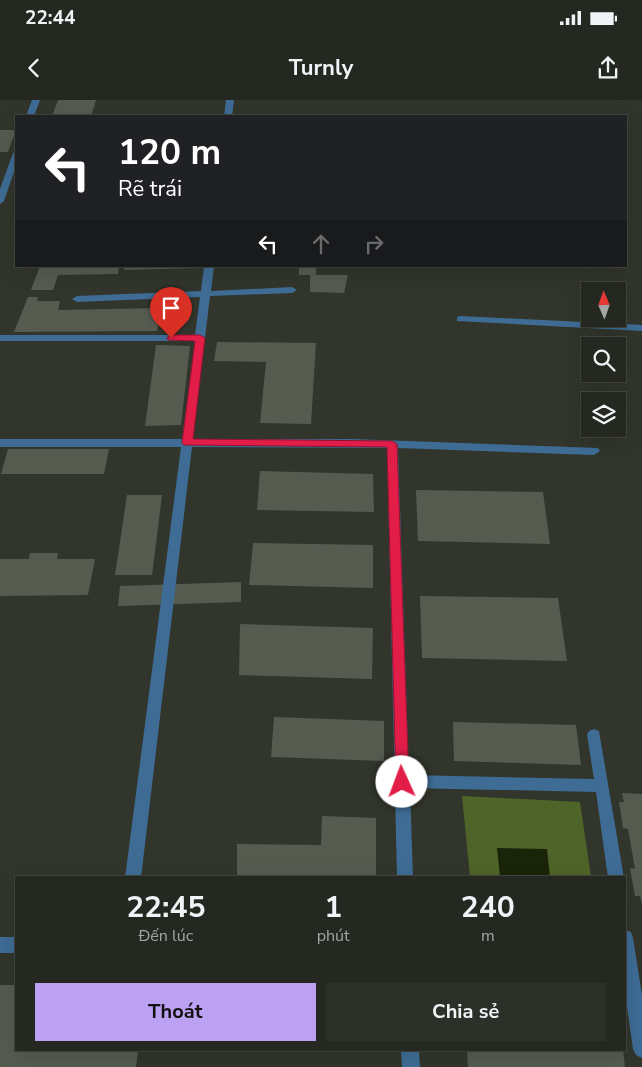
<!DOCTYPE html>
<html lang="vi">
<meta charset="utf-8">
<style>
:root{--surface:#252820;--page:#2d3029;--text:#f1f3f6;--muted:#a3a6a5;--line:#42443e;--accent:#bca0f2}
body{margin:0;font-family:"Nunito Sans",sans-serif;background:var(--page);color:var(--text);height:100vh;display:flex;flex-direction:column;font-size:19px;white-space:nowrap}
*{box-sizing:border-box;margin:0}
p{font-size:16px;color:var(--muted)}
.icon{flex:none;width:28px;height:28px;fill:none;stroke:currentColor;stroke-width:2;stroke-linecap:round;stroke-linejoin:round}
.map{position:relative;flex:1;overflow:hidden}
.drawer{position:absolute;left:15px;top:776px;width:611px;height:175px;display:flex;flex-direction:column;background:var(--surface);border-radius:0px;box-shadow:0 5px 20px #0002,0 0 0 1px var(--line)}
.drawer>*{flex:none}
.hud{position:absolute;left:15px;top:15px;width:612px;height:152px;border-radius:0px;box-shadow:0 5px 20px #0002,0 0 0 1px var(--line);background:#202124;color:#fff;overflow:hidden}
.needle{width:32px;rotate:358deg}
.buttons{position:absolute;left:581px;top:182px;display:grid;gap:10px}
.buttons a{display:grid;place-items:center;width:45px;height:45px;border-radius:0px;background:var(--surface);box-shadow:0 5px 20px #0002,0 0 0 1px var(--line);font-size:25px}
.pin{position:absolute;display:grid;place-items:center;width:42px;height:42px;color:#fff;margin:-51px -21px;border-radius:50% 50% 50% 0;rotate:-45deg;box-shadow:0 0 5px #0007}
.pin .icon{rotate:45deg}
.me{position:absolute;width:55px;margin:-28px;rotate:358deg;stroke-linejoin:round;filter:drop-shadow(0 0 4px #0008)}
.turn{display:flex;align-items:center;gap:18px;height:105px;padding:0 20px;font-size:22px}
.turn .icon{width:65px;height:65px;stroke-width:2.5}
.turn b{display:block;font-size:35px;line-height:42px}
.lanes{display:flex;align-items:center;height:48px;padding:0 20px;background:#0003;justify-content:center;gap:25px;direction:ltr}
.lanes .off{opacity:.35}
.eta{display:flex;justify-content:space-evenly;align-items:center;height:85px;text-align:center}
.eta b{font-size:30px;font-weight:700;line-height:35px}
.action{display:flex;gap:10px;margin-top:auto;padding:10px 20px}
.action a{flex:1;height:58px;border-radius:0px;background:var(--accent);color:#111;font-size:20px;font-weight:700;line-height:58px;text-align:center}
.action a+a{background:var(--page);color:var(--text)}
.status{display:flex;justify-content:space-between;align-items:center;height:35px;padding:0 25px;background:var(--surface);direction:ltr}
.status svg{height:14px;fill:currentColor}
header{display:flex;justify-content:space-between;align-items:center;height:65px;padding:0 20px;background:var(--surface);font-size:22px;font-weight:700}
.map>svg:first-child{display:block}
</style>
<div class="status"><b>22:44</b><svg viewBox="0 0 49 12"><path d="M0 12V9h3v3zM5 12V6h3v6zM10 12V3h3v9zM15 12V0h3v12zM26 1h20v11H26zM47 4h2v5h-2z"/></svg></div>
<header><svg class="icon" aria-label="back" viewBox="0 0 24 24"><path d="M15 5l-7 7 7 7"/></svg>Turnly<svg class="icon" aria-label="share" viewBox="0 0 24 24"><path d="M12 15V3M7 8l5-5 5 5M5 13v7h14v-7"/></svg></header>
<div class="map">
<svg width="642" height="967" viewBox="0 0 642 967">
<rect width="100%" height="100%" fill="#31352b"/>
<!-- green -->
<path fill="#4f6429" d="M462,696l118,6 11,75h-121z"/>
<!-- water -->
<path fill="#1a2408" d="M497,748l50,1 3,28h-50z"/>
<!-- building -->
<path fill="#565b50" d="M58,0h38l-5,16h-39z
M0,30h16l-8,22h-8z
M40,166h79l-1,8 -60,1 -5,15h-22z
M125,166h74v2l-75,2z
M299,166h17v9h32l-4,18 -34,-1v-17h-11z
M28,197h10l-1,4h23l-2,9 103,-2 -4,23 -143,1z
M217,242l99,1 -5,81 -51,-1 6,-61 -52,-1z
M156,245l34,1 -9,79 -36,1z
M8,349h101l-5,25h-103z
M260,371l113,3 1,38 -117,-2z
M416,390l127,2 7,52 -132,-3z
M127,395h35l-10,80h-37z
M253,443l120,2v43l-124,-3z
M30,453h28l-1,6h38l-7,36 -88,1v-37h29z
M241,482v20l-123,4 2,-20z
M420,496l138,2 9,63 -145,-3z
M240,524l133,4 -1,51 -133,-4z
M274,617l110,4v40l-113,-4z
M453,622l123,3 5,40 -127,-4z
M622,693l20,1v110l-2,-8h-5l-5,-28 5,1 -7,-40 -5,-1 -4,-26h5z
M322,716l54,2v60h-139v-34l84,1z
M0,885h16v65h122l-2,17h-136z
M467,950h156l2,17h-157z"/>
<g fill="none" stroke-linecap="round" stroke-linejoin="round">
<!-- minor -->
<path fill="#3e6c95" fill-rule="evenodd" d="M32,0h8l-6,16h-8z
M226,0h8l-2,16h-8z
M13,53h3v13l-12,35 -4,3v-15z
M204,166h10l-3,25 81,-4 5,3 -5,3 -82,3 -17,143h159l246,9 2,3 -6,4 -196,-7 11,327 185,4 -7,-44 2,-4 5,-2 5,2 25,147h-16l-12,-86 -186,-4 3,90h-16l-10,-430 -195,-1 -51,431h-16l56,-431h-181v-8h182l13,-98h-195v-6h195l5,-38 -123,5 -5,-3 5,-3 124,-5z
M460,216l182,9v6l-185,-10v-4z
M625,830l6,2 2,6 9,57v63l-6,-3 -3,-6 -8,-57z
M0,837h16v16h-16z
M401,950h18l1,17h-18z"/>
</g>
<!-- route -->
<path fill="#e11d48" stroke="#92132f" d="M171,235h29l5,3 -12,101 199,2 5,3 12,338 -2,4 -5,1 -4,-1 -2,-4 -9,-335 -203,-2 -2,-2 13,-102 -27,-1 -1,-2z"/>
</svg>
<div class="buttons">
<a><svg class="needle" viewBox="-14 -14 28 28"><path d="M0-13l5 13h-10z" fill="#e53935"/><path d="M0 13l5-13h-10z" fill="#a3a6a5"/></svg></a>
<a><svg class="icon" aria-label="search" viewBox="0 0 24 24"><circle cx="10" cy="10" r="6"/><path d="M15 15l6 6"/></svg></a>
<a><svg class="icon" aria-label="layers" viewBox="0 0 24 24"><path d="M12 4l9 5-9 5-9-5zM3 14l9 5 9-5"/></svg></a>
</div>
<div class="pin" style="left:171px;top:238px;background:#d93025"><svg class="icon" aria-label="arrive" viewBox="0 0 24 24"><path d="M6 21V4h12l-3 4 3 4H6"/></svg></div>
<svg class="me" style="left:402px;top:682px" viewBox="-20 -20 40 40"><circle r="19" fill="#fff"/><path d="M0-13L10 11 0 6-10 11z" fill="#e11d48"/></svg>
<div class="hud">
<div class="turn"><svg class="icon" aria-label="left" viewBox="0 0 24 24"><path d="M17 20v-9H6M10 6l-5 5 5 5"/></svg><div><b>120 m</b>Rẽ trái</div></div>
<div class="lanes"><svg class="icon" aria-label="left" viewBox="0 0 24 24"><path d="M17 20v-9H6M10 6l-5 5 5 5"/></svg><svg class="icon off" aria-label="ahead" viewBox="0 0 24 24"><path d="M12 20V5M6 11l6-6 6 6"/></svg><svg class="icon off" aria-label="right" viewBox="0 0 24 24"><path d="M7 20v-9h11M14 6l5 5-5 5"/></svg></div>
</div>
<section class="drawer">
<div class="eta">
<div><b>22:45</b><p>Đến lúc</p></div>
<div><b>1</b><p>phút</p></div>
<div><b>240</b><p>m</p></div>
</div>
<div class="action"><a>Thoát</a><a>Chia sẻ</a></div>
</section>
</div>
